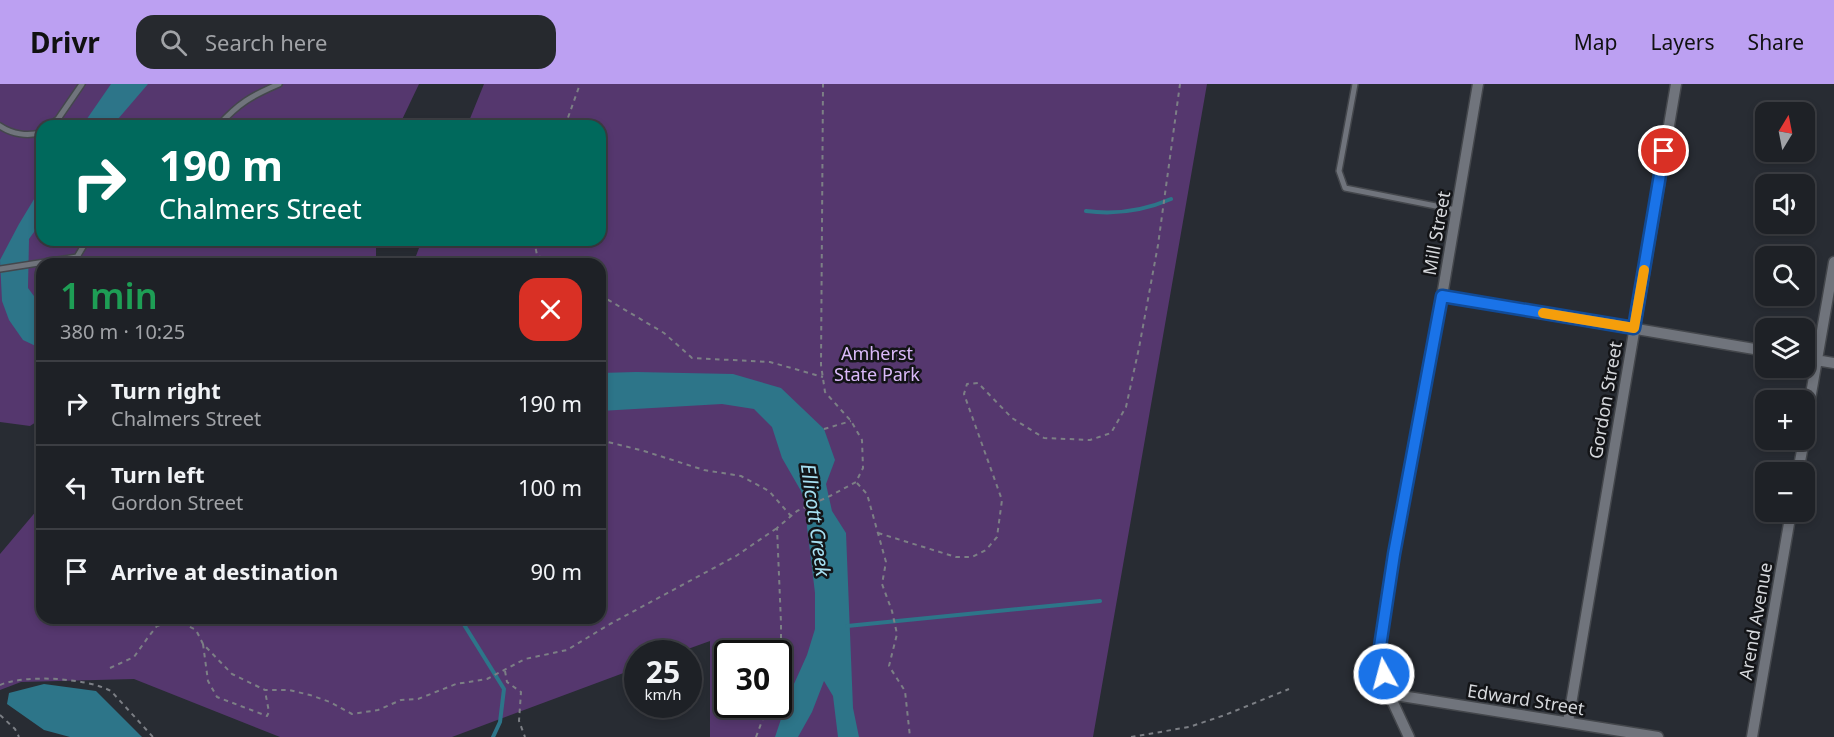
<!DOCTYPE html>
<meta charset="utf-8">
<style>
:root{--surface:#1e2126;--page:#26292e;--text:#f1f3f6;--muted:#a1a3a7;--line:#3c3e43;--accent:#bca0f2}
body{margin:0;font-family:"Noto Sans",sans-serif;background:var(--page);color:var(--text);height:100vh;display:flex;flex-direction:column;font-size:22px;white-space:nowrap}
*{box-sizing:border-box;margin:0}
p{font-size:20px;color:var(--muted)}
.icon{flex:none;width:33px;height:33px;fill:none;stroke:currentColor;stroke-width:2;stroke-linecap:round;stroke-linejoin:round}
.map{position:relative;flex:1;overflow:hidden}
.panel{position:absolute;left:36px;top:174px;width:570px;height:366px;display:flex;flex-direction:column;background:var(--surface);border-radius:18px;box-shadow:0 3px 9px #0003,0 0 0 2px var(--line)}
.panel>*{flex:none}
.guide{position:absolute;left:36px;top:36px;width:570px;height:126px;border-radius:18px;box-shadow:0 3px 9px #0003,0 0 0 2px var(--line);background:#00695c;color:#fff;overflow:hidden}
.needle{width:39px;rotate:10deg}
.fabs{position:absolute;left:1755px;top:18px;display:grid;gap:12px}
.fabs a{display:grid;place-items:center;width:60px;height:60px;border-radius:12px;background:var(--surface);box-shadow:0 3px 9px #0003,0 0 0 2px var(--line);font-size:30px}
.speed{position:absolute;left:624px;top:556px;display:flex;gap:12px;font-size:30px;font-weight:700;text-align:center}
.speed>*{display:grid;place-content:center;width:78px;height:78px;border-radius:50%;background:var(--surface);box-shadow:0 3px 9px #0003,0 0 0 2px var(--line);line-height:1}
.speed small{font-size:15px;font-weight:400}
.speed .limit{border:3px solid #111;border-radius:9px;background:#fff;color:#111}
.pin{position:absolute;display:grid;place-items:center;width:51px;height:51px;color:#fff;margin:-26px;border:3px solid #fff;border-radius:50%;box-shadow:0 2px 6px #0007}
.me{position:absolute;width:66px;margin:-33px;rotate:353deg;stroke-linejoin:round;filter:drop-shadow(0 0 4px #0008)}
.turn{display:flex;align-items:center;gap:21px;height:126px;padding:0 24px;font-size:27px}
.turn .icon{width:78px;height:78px;stroke-width:2.5}
.turn b{display:block;font-size:42px;line-height:51px}
.round{display:grid;place-items:center;flex:none;width:63px;height:63px;border-radius:18px;background:var(--page)}
.headline{display:flex;align-items:center;justify-content:space-between;height:102px;padding:0 24px}
h1{font-size:36px;font-weight:600;line-height:45px;color:#1e9e55}
ul{padding:0;list-style:none}
li{display:flex;align-items:center;gap:18px;height:84px;padding:0 24px;border-top:2px solid var(--line)}
li div{flex:1}
li b{display:block;font-size:22px}
li em{font-style:normal}
header{display:flex;align-items:center;gap:36px;box-sizing:border-box;height:84px;padding:0 30px;background:var(--accent);color:#111}
header strong{font-size:28px}
nav{display:flex;gap:33px;margin-inline-start:auto;font-size:21px}
.search{width:420px;height:54px;background:var(--page);display:flex;align-items:center;gap:15px;box-sizing:border-box;padding:0 21px;border-radius:18px;color:var(--muted);font-size:22px}
.map>svg:first-child{display:block}
</style>
<header>
<strong>Drivr</strong>
<div class="search"><svg class="icon" aria-label="search" viewBox="0 0 24 24"><circle cx="10" cy="10" r="6"/><path d="M15 15l6 6"/></svg>Search here</div>
<nav><a>Map</a><a>Layers</a><a>Share</a></nav>
</header>
<div class="map">
<svg width="1834" height="653" viewBox="0 0 1834 653">
<rect width="100%" height="100%" fill="#282c33"/>
<!-- green -->
<path fill="#55376e" fill-rule="evenodd" d="M0,0h419l-20,42h-357v114h334v24h-334v154l-12,8 -30,-4z
M484,0h723l-114,653h-383v-96l-36,13h-36l-1,14 -185,69h-172l-146,-58 -113,3 -21,8v-136l38,-45 4,-21v130h558v-354h-187l9,-24h178v-114h-133zM728,570h50v51h-50z"/>
<!-- water -->
<path fill="#2d7589" d="M111,0h37l-36,42h-30z
M42,102v35l-13,18 -1,49 14,19v42l-19,-9 -14,-20 -7,-19 -2,-41 19,-36z
M636,288l97,2 48,14 43,41 11,31 -9,24 6,27 14,22 7,175 6,29h-21l-5,-41 -9,-15 -12,31 -14,25h-23l14,-42 18,-40 8,-26v-36l-8,-66 1,-13 -7,-23 -19,-33 -10,-31 -18,-18 -32,-5 -122,7v-38z
M44,600l52,7 46,46h-72l-26,-7 -37,-26 2,-11z"/>
<g fill="none" stroke-linecap="round" stroke-linejoin="round">
<!-- stream -->
<path stroke="#2d7589" stroke-width="4" d="M1086,127c30,4 57,0 85,-12
M464,534l-1,5 41,66 -4,33 -7,15
M847,542l253,-25"/>
<defs>
<path id="lane" d="M1355,0l-16,87 6,17 111,22
M0,42c12,8 28,11 42,6
M49,42l9,-7 24,-35
M218,42c21,-23 33,-30 61,-42
M0,185l77,-12 10,-17"/>
<path id="street" d="M1442,212l324,55
M1804,274l30,5
M1804,350l30,-172
M1798,388l6,-32
M1389,610l269,43
M1568,638l108,-638
M1409,653l-20,-43 -10,-41 15,-99 48,-258 36,-212
M1752,653l39,-225"/>
</defs>
<!-- lane casing -->
<use href="#lane" stroke="#44474c" stroke-width="8"/>
<!-- street casing -->
<use href="#street" stroke="#44474c" stroke-width="13"/>
<!-- path -->
<path stroke="#7c7f85" stroke-width="2" stroke-dasharray="4.5 4.5" stroke-linecap="butt" d="M565,42l15,-42
M534,156l3,15 14,9
M600,211l64,38 28,25 78,4 53,15
M824,345l27,-8
M600,356l44,11 60,19 37,6 28,15 22,25
M857,399l10,11 19,68 -4,22 10,27 5,23 -8,32 16,25 5,46
M878,449l78,24h16l14,-7 11,-13 5,-37 -38,-106 3,-10 11,-1 34,35 32,20 46,2 21,-7 15,-26 13,-59 19,-103 22,-161
M203,560l5,37 9,16 50,19 2,-4 -4,-21
M778,581l3,-9v-33l-4,-95 20,-17 33,-15 26,-14 7,-14 -1,-28 -11,-19 -26,-29 -4,-27 2,-281
M110,584l24,-11 15,-21 8,-10 13,-3 14,1 12,6 7,14 29,30 33,16h24l21,5 20,7 22,12 26,-4 23,-10 17,-1 38,-15 31,-5 38,-20 42,-9 43,-26 126,-68 41,-28
M505,587l2,11 14,10 -2,29 6,16
M0,601c25,-11 87,-7 111,6l42,46
M0,631l15,14 4,8
M756,653l12,-32
M1131,653l58,-10 36,-12 64,-26"/>
<!-- lane -->
<use href="#lane" stroke="#70747c" stroke-width="5"/>
<!-- street -->
<use href="#street" stroke="#70747c" stroke-width="10"/>
</g>
<g fill="none" stroke-linecap="round" stroke-linejoin="round">
<defs>
<path id="route" d="M1384,590l-5,-21 15,-99 48,-258 192,32 30,-177"/>
</defs>
<!-- route casing -->
<use href="#route" stroke="#114b97" stroke-width="15"/>
<!-- route -->
<use href="#route" stroke="#1a73e8" stroke-width="10"/>
<!-- slow -->
<path stroke="#f59e0b" stroke-width="10" d="M1543,229l91,15 10,-58"/>
</g>
<g text-anchor="middle" dominant-baseline="central" stroke-width="5" stroke-linejoin="round" paint-order="stroke">
<!-- street labels -->
<g font-size="18" fill="#d6d8dc" stroke="#131417">
<text transform="translate(1436 149) rotate(-80)">Mill Street</text>
<text transform="translate(1605 316) rotate(-80)">Gordon Street</text>
<text transform="translate(1755 537) rotate(-80)">Arend Avenue</text>
<text transform="translate(1526 615) rotate(9)">Edward Street</text>
</g>
<!-- park labels -->
<g font-size="18" fill="#dbbafa" stroke="#131417">
<text x="877" y="269">Amherst<tspan x="877" dy="21">State Park</tspan></text>
</g>
<!-- water labels -->
<g font-size="20" font-style="italic" fill="#a7e0f2" stroke="#131417">
<text transform="translate(816 436) rotate(82)">Ellicott Creek</text>
</g>
</g>
</svg>
<div class="fabs">
<a><svg class="needle" viewBox="-14 -14 28 28"><path d="M0-13l5 13h-10z" fill="#e53935"/><path d="M0 13l5-13h-10z" fill="#a1a3a7"/></svg></a>
<a><svg class="icon" aria-label="sound" viewBox="0 0 24 24"><path d="M4 9h4l5-4v14l-5-4H4zM17 9q2 3 0 6"/></svg></a>
<a><svg class="icon" aria-label="search" viewBox="0 0 24 24"><circle cx="10" cy="10" r="6"/><path d="M15 15l6 6"/></svg></a>
<a><svg class="icon" aria-label="layers" viewBox="0 0 24 24"><path d="M12 4l9 5-9 5-9-5zM3 14l9 5 9-5"/></svg></a>
<a>+</a>
<a>−</a>
</div>
<div class="speed"><div>25<small>km/h</small></div><div class="limit">30</div></div>
<div class="pin" style="left:1664px;top:67px;background:#d93025"><svg class="icon" aria-label="arrive" viewBox="0 0 24 24"><path d="M6 21V4h12l-3 4 3 4H6"/></svg></div>
<svg class="me" style="left:1384px;top:590px" viewBox="-20 -20 40 40"><circle r="17" fill="#1a73e8" stroke="#fff" stroke-width="3"/><path d="M0-11L8 9 0 5-8 9z" fill="#fff"/></svg>
<div class="guide">
<div class="turn"><svg class="icon" aria-label="right" viewBox="0 0 24 24"><path d="M7 20v-9h11M14 6l5 5-5 5"/></svg><div><b>190 m</b>Chalmers Street</div></div>
</div>
<section class="panel">
<div class="headline"><div><h1>1 min</h1><p>380 m · 10:25</p></div><a class="round" style="background:#d93025;color:#fff"><svg class="icon" aria-label="close" viewBox="0 0 24 24"><path d="M6 6l12 12M18 6L6 18"/></svg></a></div>
<ul>
<li><svg class="icon" aria-label="right" viewBox="0 0 24 24"><path d="M7 20v-9h11M14 6l5 5-5 5"/></svg><div><b>Turn right</b><p>Chalmers Street</p></div><em>190 m</em></li>
<li><svg class="icon" aria-label="left" viewBox="0 0 24 24"><path d="M17 20v-9H6M10 6l-5 5 5 5"/></svg><div><b>Turn left</b><p>Gordon Street</p></div><em>100 m</em></li>
<li><svg class="icon" aria-label="arrive" viewBox="0 0 24 24"><path d="M6 21V4h12l-3 4 3 4H6"/></svg><div><b>Arrive at destination</b></div><em>90 m</em></li>
</ul>
</section>
</div>
